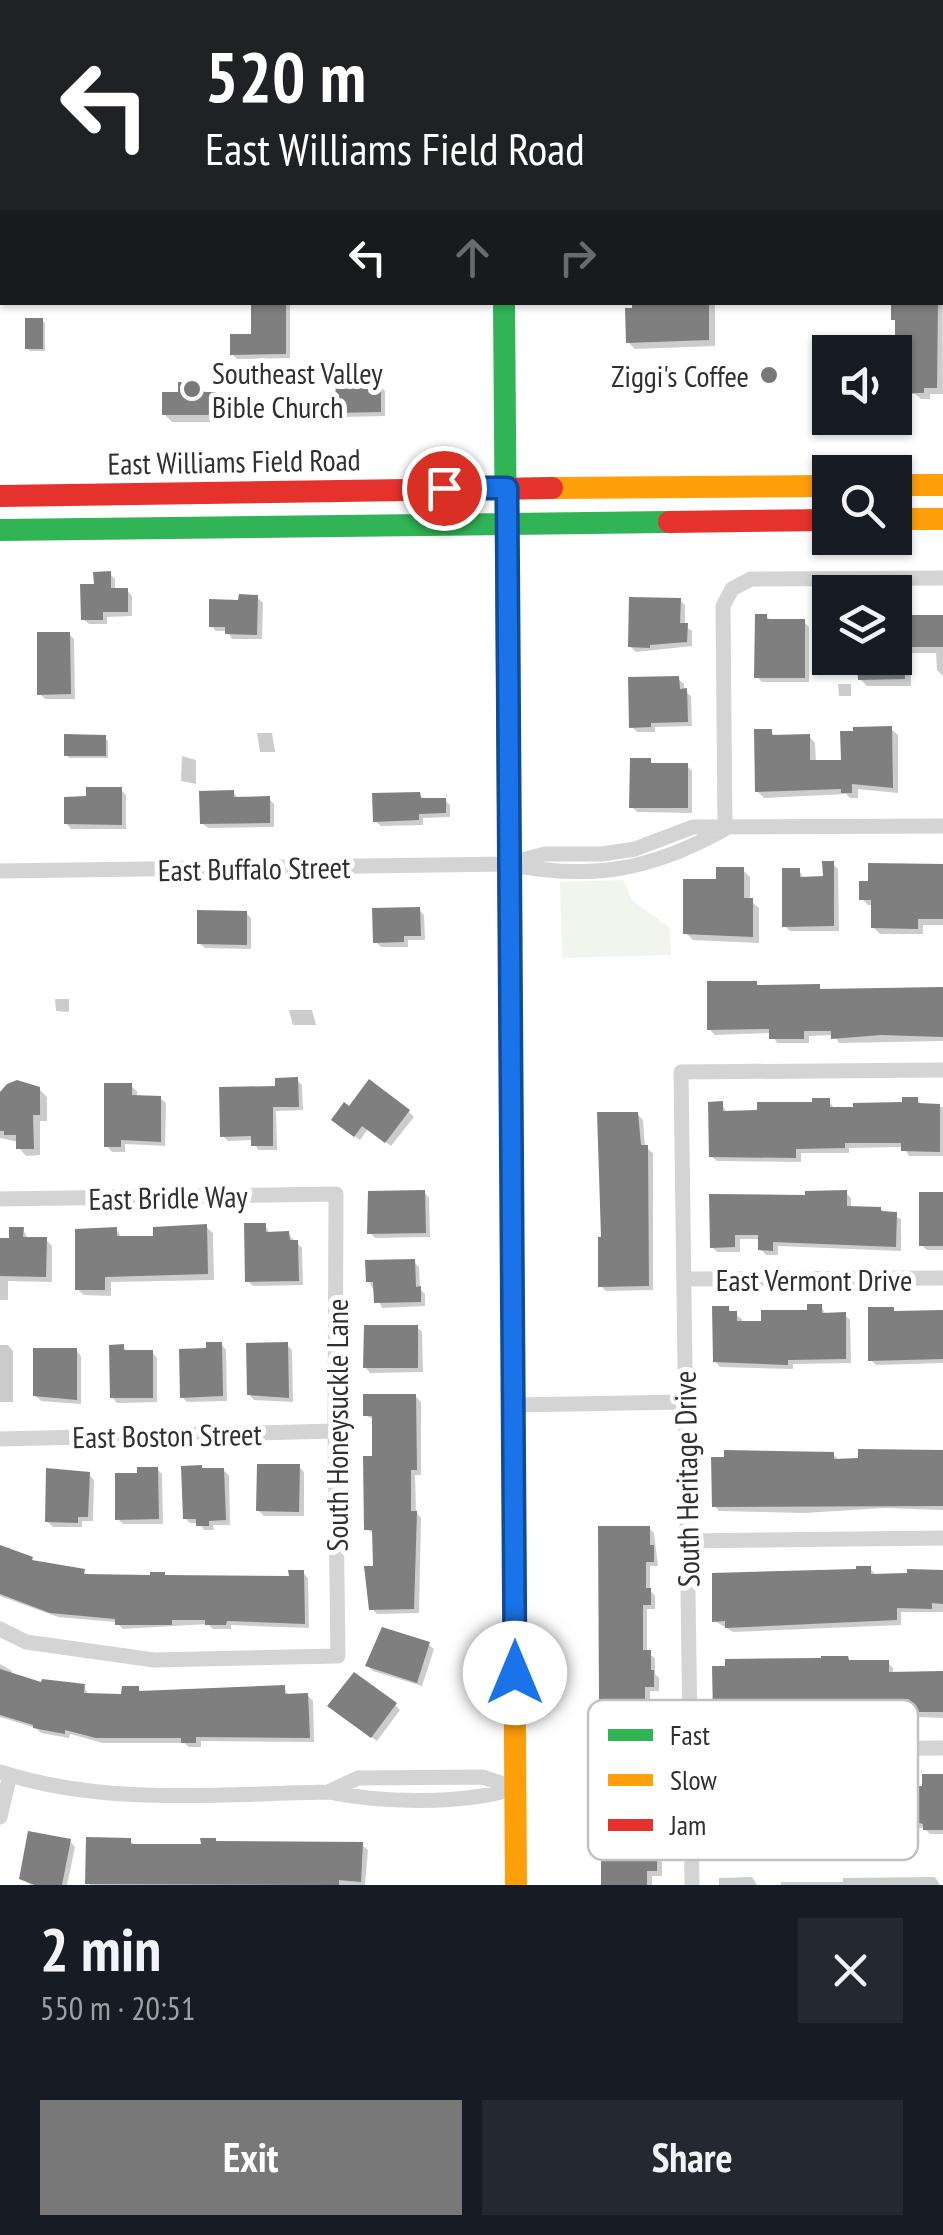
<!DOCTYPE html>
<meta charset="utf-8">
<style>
:root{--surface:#171b24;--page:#242831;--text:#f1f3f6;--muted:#9ea1a6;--accent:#787878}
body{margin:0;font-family:"PT Sans Narrow",sans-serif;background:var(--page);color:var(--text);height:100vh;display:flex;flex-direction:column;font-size:38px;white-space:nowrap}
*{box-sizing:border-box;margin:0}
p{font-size:32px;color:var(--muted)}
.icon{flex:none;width:55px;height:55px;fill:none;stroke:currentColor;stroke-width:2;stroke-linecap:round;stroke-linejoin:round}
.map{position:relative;height:1885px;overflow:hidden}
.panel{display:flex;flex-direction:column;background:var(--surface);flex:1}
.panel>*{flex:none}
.top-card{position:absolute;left:0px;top:0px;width:945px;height:305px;box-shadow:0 2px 8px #0004;background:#202124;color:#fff;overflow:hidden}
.tools{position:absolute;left:812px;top:335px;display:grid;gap:20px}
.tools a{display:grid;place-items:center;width:100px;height:100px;border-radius:0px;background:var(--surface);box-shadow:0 2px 8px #0004;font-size:50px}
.pin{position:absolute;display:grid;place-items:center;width:85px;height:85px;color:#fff;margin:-42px;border:5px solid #fff;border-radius:50%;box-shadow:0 2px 10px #0007}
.me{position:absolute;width:110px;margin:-55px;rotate:0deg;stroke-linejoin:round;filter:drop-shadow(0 0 8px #0008)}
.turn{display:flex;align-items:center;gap:35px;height:210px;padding:0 40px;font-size:45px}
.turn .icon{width:130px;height:130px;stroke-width:2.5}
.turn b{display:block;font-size:70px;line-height:85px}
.lanes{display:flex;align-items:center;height:95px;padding:0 40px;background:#0003;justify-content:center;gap:50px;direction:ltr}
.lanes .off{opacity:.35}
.round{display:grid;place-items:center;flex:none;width:105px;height:105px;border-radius:0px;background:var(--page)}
.summary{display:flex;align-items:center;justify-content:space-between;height:170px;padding:0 40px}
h1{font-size:60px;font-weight:600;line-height:75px}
.primary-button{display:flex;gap:20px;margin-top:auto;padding:20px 40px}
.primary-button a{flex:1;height:115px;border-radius:0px;background:var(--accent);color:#fff;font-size:40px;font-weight:600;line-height:115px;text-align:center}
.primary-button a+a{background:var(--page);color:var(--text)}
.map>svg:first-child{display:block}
</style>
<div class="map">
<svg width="943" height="1885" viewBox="0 0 943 1885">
<rect width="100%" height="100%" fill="#fff"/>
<!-- green -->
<path fill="#f2f5ed" d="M623,880l9,20 38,28 1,27 -109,3 -2,-76z"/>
<!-- shadow -->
<path fill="#0003" d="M942,135l1,259h-13v5h-9l-6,-5h-10l-7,-7 -3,-35h-4h7v-29l-5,-5v-16h49z
M254,302h36v56l-53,1 -5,-5 22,-17z
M634,302h81v44l-80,3 -7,-7z
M42,320l3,3v28h-15l-3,-3z
M358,367l14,12v7h8l5,5v25l-41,1 -5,-5z
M200,384l7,11h14l7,7v12h-12v8h-44l-8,-8 17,-19z
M110,574l5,5v12l12,-1 5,6v20l-25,1v7h-18l-6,-5 13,-32z
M257,597l6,6 -1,36h-30l-5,-8h-11l-5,-5 30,-23z
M680,600l5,5v21l7,5v15l-56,6 -6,-6z
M895,614l11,4 37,-1v59l-6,-6 -1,-17h-25v33h-44l-7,-7v-21h35z
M766,616l5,5 33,1 5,5v55h-47l-5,-5z
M69,634l5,5 1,60h-30l-5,-5z
M678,679l6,5v7l7,5 1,30 -37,1v5h-18l-5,-5z
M838,684h13v12h-12z
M891,729l7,6v58l-40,-4v9h-8l-4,-4 -82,4 -7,-7 13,-60 6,6 33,-1 6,7 1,20 27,-1z
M257,733h15l3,19h-15z
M105,738l3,3v17h-39l-3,-4z
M182,756l14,4v24l-15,-3z
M650,760l4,5 33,1 5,5v42l-55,-1 -5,-5z
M121,790l5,5v34h-55l-5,-6 22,-24z
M233,792l6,7h30l5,5v23l-66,1 -6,-5z
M419,794l7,7 19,-1 5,5v12l-27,1v7l-42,1 -6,-5z
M833,864l5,5 1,62h-49l-5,-5 14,-56 5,9h21z
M943,866v59h-20v9h-43l-7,-7v-22h-5l-6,-6z
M743,870l7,7v23l9,8v35l-66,-3 -7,-7 33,-51z
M419,910l5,5 1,25h-17v7h-27l-5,-5z
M246,913l5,5v31l-46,-1 -6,-5z
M756,983l4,4h59l4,4 120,-3v53l-104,2 -5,-8 -25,1v7h-32l-6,-10 -56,2 -6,-6z
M55,999h14v13l-13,-1z
M289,1010h23l4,15h-23z
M297,1080l5,5 1,25 -27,1 1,39h-19l-5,-10 -25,1 -5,-5 54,-48z
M131,1086l6,5v7h23l6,5 -1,43 -40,-2v8h-13l-5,-6z
M39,1089l8,8v24h-7v34l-14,1 -7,-8v-6l-19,-4v-43z
M917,1100l7,6 19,1v49h-34l-5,-9 -55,1v5h-48v9l-84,-1 -6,-5 11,-52 5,9 102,-12 6,9 69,-5z
M349,1109l60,3 5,5 -23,29 -23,-17 -8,11 -21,-15z
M637,1114l6,6 2,27 8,6v137l-47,1 -5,-5 2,-47z
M424,1192l5,6 1,39 -55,1 -5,-5z
M846,1193l5,5v11h29l21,10v32l-123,-5v9h-12l-5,-6v-10h-21v13h-23l-5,-5 96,-49z
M943,1195v55h-16l-6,-5z
M265,1225l5,9h18l14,14 1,37 -50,1 -5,-5z
M206,1227l7,6 1,47 -103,2v14l-27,-1 -7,-6 39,-60 6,9 34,1z
M23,1230l6,10h17l6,6v36l-44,-1v19h-8v-59l11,-1z
M414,1262l5,5 1,22 5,5v12l-43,2 -13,-27z
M821,1306l5,9h19l5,5 1,43 -58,1v5l-73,-2 -5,-6 13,-52 14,10v4h21z
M896,1313h47v50l-67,2 -5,-5z
M417,1327l5,5 1,40 -53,1 -5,-6z
M221,1344l5,6 1,51 -40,1 -5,-5 27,-46z
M0,1345h8l5,6v51h-13z
M287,1345l5,5 1,52 -39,-2 -5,-6z
M123,1347l5,5h24l5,6v44l-40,1 -5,-6z
M76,1350l5,6v48l-40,-3 -6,-6z
M415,1396l6,6v73h-6l1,37 5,6 -2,95 -42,1 -5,-5 3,-75 -9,-5 8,-70v-39l-9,-5z
M943,1453v57l-58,-2 -81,5 -85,-2 -5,-6 119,-51 7,7z
M299,1467l5,5v44h-40l-6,-6z
M157,1469l5,5 1,50h-40l-5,-5 21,-44z
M223,1470l6,5 1,50h-17l1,5h-10l-5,-7h-9l-5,-5z
M88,1474l6,6 -1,41h-11v6h-29l-6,-6z
M649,1528l5,5 4,33h-8v24l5,6v13h-8v44l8,5v16l4,4v13h-9v23l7,5v139l5,4v14h-10v9h-48l3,-47z
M9,1546l2,6 24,11 48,8 6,6 202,1 12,-5 5,5 1,50 -78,-3v4h-18l-5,-5 -85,5 -7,-7 -58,-5 -58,-21v-38l4,2z
M870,1568l6,8 67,-6v42h-42v13l-168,7 -18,-11z
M428,1644l6,5 -12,37 -49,-15 -5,-5z
M847,1658l5,5h36l5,5v6l50,-1v45l-26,-1 -5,-6v-8h-25v14l-166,2 -5,-5z
M0,1664l12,7 -1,4 32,10 41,2 5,9h35l14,-7 5,4 141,-6 5,9h19l5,5 1,41 -113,-1v6h-12l-5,-4h-81l-33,-9 -1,4 -28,-5 -5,-5 -36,-11z
M395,1705l5,5 -23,31 -42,-30z
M727,1776l5,5 91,-3 5,9 35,-1 20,-10 6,7h9l6,6h21l18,-11v56h-13l-6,-6 -71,-2v8l-36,1 -5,-5v-8l-54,2v8l-36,1 -5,-5z
M70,1841l5,6 -8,38h-36l-10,-7z
M130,1841l6,5 226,-1 6,5 -3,35h-275l-2,-2z
M752,1877l5,8h-38v-7z
M935,1877l5,8h-165h6v-3h62v-4z"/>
<!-- building -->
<path fill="#7f7f7f" d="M251,302h35v52l-56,1v-21h21z
M632,302h77v38l-83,3 -1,-35h7z
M891,302h47l-1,86h-13v5h-13v-5h-16v-68h-4z
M25,318h18v31h-18z
M359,364v7h8l1,13 13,-1v29l-45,1 -1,-48z
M178,382h23v10h21v15h-12v8h-48v-23h16z
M111,571v17h17v24h-25v8h-22l-1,-36h14l-1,-12z
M239,594l19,1 -1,40 -32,-1v-7h-16v-28l29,1z
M629,597l52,1 -1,25h8l-1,19 -37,3v3l-22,-1z
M755,614h12v5h38v59h-51z
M895,615h48v32h-48z
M37,632h33l1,62 -34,1z
M857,658h47l1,21 -47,1z
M679,676l1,13 7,-1 1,34 -37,1v4l-22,1 -1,-51z
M892,726l1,62 -41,-4v9h-11v-4l-86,3 -1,-63h18v6l38,-1v26h31l-1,-29h13v-4z
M64,734l42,1v21h-42z
M630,758h21v5h37v45h-59z
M86,787h36v38l-58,-1v-27l22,-1z
M234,790v7l36,-1v27l-70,1 -1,-33z
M420,792l1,6h25v15l-27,1v6l-46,2 -1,-29z
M822,861h12v65l-52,1v-59h18v9l23,-1z
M868,863l75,1v55h-25v10l-47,-1v-28h-12v-19h9z
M716,867h28v31h9v39l-70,-3v-55h33z
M420,907l1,29h-17v6l-31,1 -1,-35z
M197,910l50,1v34l-50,-1z
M707,981h50v4l63,-1v5l123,-2v50l-62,-2 -50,4v-8h-27v8h-35v-10l-62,1z
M298,1077l1,30h-26v39h-22v-10l-31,1 -1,-50 56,-1v-8z
M369,1079l41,31 -25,33 -23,-17 -8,11 -23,-17 13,-18 5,4z
M17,1080l23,7v28h-7l1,34h-18v-14h-12v-4h-4v-39l7,-8z
M104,1083h28v12l29,1v46l-40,-2v7h-17z
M902,1097h16v6l22,1v48l-39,-1v-8h-56v5l-49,1v9l-87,-1 -1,-55 15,-1v10l34,-1v-8h55v-4h18v9h23v-4l49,-1z
M597,1112h41l3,33h7l1,141 -51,1v-50h3z
M425,1190l1,43 -59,1 1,-43z
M847,1190v16l34,1v4l16,1 -1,35 -123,-5v9l-15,-1v-15h-23v12l-25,1 -1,-54 96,1v-4z
M919,1192h24v54h-24z
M244,1223h22v9l23,-1 1,9h8l1,41 -54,1z
M207,1224l1,50 -103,3v13h-30v-61l42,-2v9h36v-9z
M9,1227h15l-1,10h24l-1,40 -46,-1v-38h9z
M415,1259l1,28 5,-1v16l-47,1 -1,-21h-7l-1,-22z
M807,1304h15v9l24,-1v47l-58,1v5l-75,-3 -1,-56h17v5h8v10h24v-11h46z
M868,1307h26v4l49,-1v49l-75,2z
M364,1325h54v43h-55z
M206,1342h16l1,54 -43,2 -1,-49 27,-1z
M288,1342l1,56 -42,-3 -1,-52z
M124,1344v6h29v48h-43l-1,-53z
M33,1348h44v52l-44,-4z
M363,1394h53l1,76h-6v41h6l-3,98 -45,1 -5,-44h9l-1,-36h-8l-1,-74h9v-40h-9z
M858,1449l85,1v56l-231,1 -1,-50h13v-7l110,2v7l24,-1z
M257,1464h43l-1,48 -43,-1z
M202,1465v3h22l2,52 -17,1v5h-13v-7h-13l-2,-53z
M137,1467h21l1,52 -44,1v-47h22z
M46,1468l44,4 -2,45h-10v6l-33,-1z
M598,1526h52v19h4v17h-8v26h5v17h-8v45h8v20h3v17h-9v25h7v143h5v16h-10v14h-46v-49h3l-2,-136h-3z
M0,1545l33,12 -1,3 53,9 -1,5 66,1v-3h15v3l124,1 -1,-6h16l1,54 -78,-3 -1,4h-21v-5h-33v5h-57v-6l-65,-6 -50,-19z
M856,1566h15v8l36,-1v-4l36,1v34l-11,-1v6l-35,-1v12l-172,8v-7l-13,1v-49l144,-4z
M382,1627l48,15 -13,41 -52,-17z
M821,1656h27l1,4h40v12l54,-1v41h-34v-13h-26v14l-170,2 -1,-49h13v-7l96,-1z
M0,1669l41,13 1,-3 43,5 -1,9 37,1 1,-8h17v5l146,-6v9l23,-1 2,45 -114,-1v6h-15v-5h-85l-31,-8v4l-32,-6v-3l-33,-10z
M354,1672l43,31 -26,35 -44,-32z
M713,1773h15v8l96,-6v9h37v-11h23v8h15v6l23,-1v-12h21v56h-20v-6l-7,-2h-67v8l-40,1v-13l-55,1v9l-40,1z
M28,1831l43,8 -9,46h-27l-16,-6z
M86,1837l45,1v6h70l-1,-6h16v3l147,1 -2,40 -22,-2v5l-254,-1z"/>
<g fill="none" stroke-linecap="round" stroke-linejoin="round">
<!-- street -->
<path stroke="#d4d4d4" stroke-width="15" d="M0,48h2
M725,829l-2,-223 9,-17 19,-10 192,-1
M511,863l34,-9h57l33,-5 58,-22 250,-1
M0,871l508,-7c83,17 144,6 217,-35
M0,1199l336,-5 -1,237 3,225 -184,4 -128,-18 -26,-13
M684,1279l259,-1
M514,1405l170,-3
M0,1439l335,-8
M686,1541l257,-3
M691,1750l252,-2
M0,1772c105,34 219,22 328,20 55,11 134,13 188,-4
M328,1792l30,-14 124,-1 32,10
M0,1817l10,-42
M692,1885l-11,-813 262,-2"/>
<!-- fast -->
<path stroke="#30b455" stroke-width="22" d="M502,0v2
M504,302l8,1014
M0,530l669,-8"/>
<!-- slow -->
<path stroke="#ff9f0a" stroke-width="22" d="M895,485h48
M552,488l278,-2
M895,519h48
M512,1316l4,569"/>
<!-- jam -->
<path stroke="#e5322d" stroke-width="22" d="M0,496l552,-8
M669,522l161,-2"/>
</g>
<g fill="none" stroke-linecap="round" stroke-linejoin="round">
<defs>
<path id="route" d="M444,488h63l8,1185"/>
</defs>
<!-- route casing -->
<use href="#route" stroke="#114b97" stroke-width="25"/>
<!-- route -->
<use href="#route" stroke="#1a73e8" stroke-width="18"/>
</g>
<!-- markers -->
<g fill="#787878" stroke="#fff" stroke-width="4">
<circle cx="769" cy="375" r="10"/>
<circle cx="192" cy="389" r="10"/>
</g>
<g text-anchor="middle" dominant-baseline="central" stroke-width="10" stroke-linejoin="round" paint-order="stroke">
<!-- poi labels -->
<g font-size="30" fill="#303030" stroke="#fff" text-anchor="start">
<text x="212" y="372">Southeast Valley<tspan x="212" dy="34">Bible Church</tspan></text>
<text x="749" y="375" text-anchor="end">Ziggi's Coffee</text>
</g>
<!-- street labels -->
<g font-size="30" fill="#303030" stroke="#fff">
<text transform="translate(234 461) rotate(-1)">East Williams Field Road</text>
<text transform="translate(254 868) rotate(-1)">East Buffalo Street</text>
<text transform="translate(168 1197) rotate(-1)">East Bridle Way</text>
<text x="814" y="1279">East Vermont Drive</text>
<text transform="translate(336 1425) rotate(-90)">South Honeysuckle Lane</text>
<text transform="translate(167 1435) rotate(-1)">East Boston Street</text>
<text transform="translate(686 1479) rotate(-91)">South Heritage Drive</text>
</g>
</g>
<!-- legend -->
<rect x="588" y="1700" width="330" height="160" rx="15" fill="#fff" stroke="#c1c1c1" stroke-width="2.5"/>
<rect x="608" y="1729" width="45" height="12" fill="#30b455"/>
<rect x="608" y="1774" width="45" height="12" fill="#ff9f0a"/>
<rect x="608" y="1819" width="45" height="12" fill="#e5322d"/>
<g font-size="28" fill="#303030">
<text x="670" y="1745">Fast</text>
<text x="670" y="1790">Slow</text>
<text x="670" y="1835">Jam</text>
</g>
</svg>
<div class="tools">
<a><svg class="icon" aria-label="sound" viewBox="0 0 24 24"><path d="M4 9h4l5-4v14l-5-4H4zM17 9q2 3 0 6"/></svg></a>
<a><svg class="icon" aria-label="search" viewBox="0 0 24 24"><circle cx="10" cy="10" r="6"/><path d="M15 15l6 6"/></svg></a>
<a><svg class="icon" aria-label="layers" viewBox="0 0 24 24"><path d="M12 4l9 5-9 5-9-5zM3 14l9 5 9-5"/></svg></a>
</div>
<div class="pin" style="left:444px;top:488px;background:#d93025"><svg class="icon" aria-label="arrive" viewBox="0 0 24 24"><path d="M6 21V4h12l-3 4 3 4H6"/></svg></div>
<svg class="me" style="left:515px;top:1673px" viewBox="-20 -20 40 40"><circle r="19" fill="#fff"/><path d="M0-13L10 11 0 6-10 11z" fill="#1a73e8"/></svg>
<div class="top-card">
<div class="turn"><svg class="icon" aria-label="left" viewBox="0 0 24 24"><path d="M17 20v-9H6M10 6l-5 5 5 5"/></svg><div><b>520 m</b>East Williams Field Road</div></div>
<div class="lanes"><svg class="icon" aria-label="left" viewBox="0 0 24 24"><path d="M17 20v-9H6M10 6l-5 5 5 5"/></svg><svg class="icon off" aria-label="ahead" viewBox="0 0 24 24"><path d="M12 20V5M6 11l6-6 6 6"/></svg><svg class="icon off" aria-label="right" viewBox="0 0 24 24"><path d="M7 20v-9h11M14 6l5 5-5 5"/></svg></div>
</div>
</div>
<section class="panel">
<div class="summary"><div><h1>2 min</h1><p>550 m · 20:51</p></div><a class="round"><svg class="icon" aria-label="close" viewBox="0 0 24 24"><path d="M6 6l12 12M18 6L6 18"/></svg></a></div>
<div class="primary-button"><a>Exit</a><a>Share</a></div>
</section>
